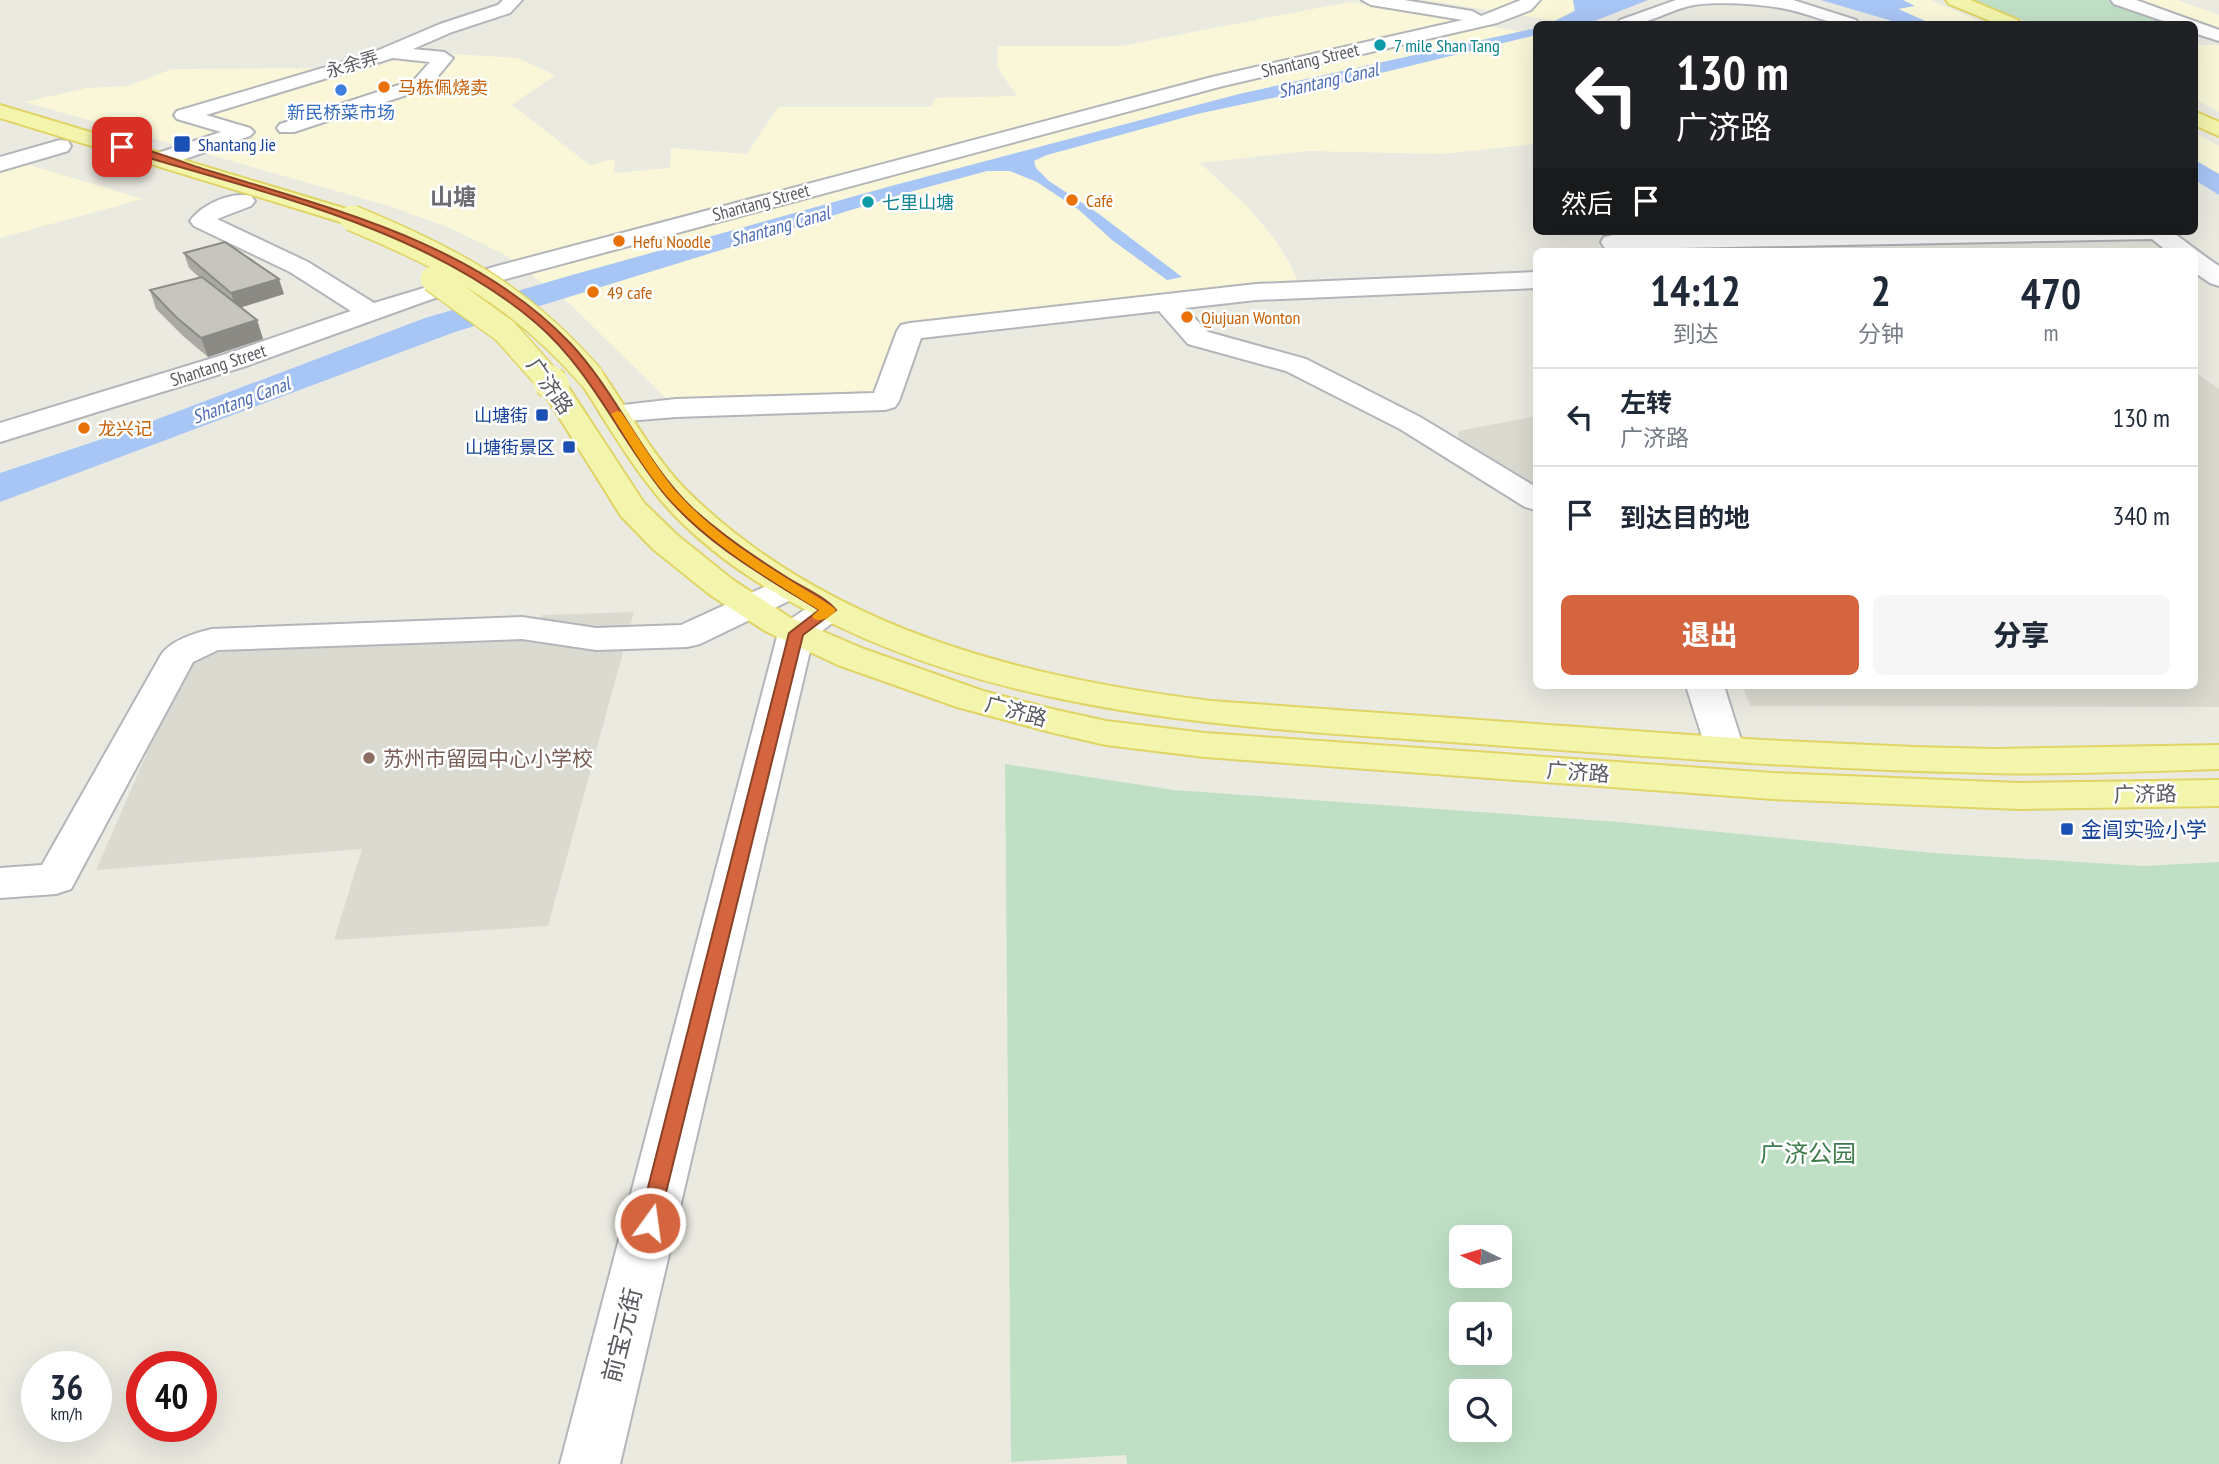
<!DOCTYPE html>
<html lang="zh">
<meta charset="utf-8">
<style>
:root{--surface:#fff;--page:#f6f6f7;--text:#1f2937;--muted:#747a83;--line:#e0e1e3;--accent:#d4653e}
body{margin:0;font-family:"PT Sans Narrow","Noto Sans SC",sans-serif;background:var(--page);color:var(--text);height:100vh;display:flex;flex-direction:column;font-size:26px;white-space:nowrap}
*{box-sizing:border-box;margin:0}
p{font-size:23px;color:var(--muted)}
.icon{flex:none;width:38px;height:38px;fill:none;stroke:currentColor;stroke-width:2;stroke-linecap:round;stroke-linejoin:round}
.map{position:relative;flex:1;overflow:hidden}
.side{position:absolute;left:1533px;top:248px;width:665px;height:441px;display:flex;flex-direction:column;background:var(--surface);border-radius:10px;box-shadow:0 7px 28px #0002}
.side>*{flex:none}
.hud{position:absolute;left:1533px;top:21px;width:665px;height:214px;border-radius:10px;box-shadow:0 7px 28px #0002;background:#202124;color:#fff;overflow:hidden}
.needle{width:46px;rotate:275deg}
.fabs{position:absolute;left:1449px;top:1225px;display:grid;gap:14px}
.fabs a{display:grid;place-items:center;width:63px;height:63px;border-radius:10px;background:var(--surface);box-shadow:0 7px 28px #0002;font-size:35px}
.speed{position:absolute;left:21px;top:1351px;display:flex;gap:14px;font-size:35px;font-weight:700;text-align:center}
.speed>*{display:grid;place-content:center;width:91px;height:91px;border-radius:50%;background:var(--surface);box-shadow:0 7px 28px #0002;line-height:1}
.speed small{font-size:18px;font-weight:400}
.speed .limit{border:10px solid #d22;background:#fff;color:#111}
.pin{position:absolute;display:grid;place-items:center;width:60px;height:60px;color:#fff;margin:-30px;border-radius:14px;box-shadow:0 4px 10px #0006}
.me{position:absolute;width:77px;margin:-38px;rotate:14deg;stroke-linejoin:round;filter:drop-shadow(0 0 5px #0008)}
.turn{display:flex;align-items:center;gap:24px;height:147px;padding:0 28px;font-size:32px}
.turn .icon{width:91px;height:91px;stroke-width:2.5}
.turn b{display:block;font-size:49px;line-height:60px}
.then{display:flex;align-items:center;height:66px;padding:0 28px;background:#0003;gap:14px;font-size:26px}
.eta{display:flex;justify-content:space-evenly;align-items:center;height:119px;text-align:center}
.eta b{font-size:42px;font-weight:800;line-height:49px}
.action{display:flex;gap:14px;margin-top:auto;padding:14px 28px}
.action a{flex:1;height:80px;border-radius:10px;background:var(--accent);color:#fff;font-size:28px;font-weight:800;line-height:80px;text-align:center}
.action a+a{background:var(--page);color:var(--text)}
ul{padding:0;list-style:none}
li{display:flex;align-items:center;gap:21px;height:98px;padding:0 28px;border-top:2px solid var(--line)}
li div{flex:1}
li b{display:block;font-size:26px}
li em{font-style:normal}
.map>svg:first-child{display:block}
</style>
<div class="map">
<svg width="2219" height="1464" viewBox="0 0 2219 1464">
<rect width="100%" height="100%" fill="#ebeae1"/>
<!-- commercial -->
<path fill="#f9f7d8" d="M1424,0h149l3,8 -18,13z
M1903,0h27l56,24h-54l-35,-16 16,-3z
M2128,0h49l42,15v19z
M1349,2l187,32v23h-2l2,2v85l-94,10 -135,-3 -107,12 48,44 25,30 18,28 10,25 -391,41 -25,70 -209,7 -106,-104 -63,-48 -57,-28 -61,-22 -364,-104 61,-14 42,-2 44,-17 204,-1 25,-17 117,7 37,17 -43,30 78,60 25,-6 -1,14 56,-5 1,-20 76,6 31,-47h154l3,-9 82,-2 -20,-29 1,-21h123z
M2195,45h24v67l-24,-13z
M2195,133l24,13v28l-24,-14z
M0,156l143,43 -143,39z"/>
<!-- education -->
<path fill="#dadad0" d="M2195,372l24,17v318l-468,-1 -9,-20h452z
M1536,416v80l-77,-56 -1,-9z
M634,612l-86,314 -214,14 28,-91 -266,21 89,-204 49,-22 300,-10 8,-19z"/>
<!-- green -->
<path fill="#c0e0c6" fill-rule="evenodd" d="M1973,0h140l66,24h-146z
M1005,764l169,26 445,32 314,31 211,13 75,-4v602h-1092l-1,-9 -115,7zM1461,1237h39v39h-39zM1461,1314h39v39h-39zM1461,1391h39v39h-39z"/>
<!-- water -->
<path fill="#a7c5f5" d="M1573,0h75l-61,24h-39l27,-13z
M1821,0h82l12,6 -17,3 34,15h-30z
M1536,28v7l-208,51 -131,28 -150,41 -13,6 2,7 13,13 50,33 83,63 -15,3 -55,-40 -33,-30 -42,-28 -27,-11h-23l-81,22 -451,139 -455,170v-29l126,-42 299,-113 147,-43 319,-89 348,-92z
M2195,160l24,14v21l-24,-15z"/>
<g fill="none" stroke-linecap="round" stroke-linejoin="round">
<defs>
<path id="minor" d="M503,0h19l-12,13 -58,19 -39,17 31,3 9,6 -25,30 -134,44h-14l-3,-4 3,-4 134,-44 16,-18 -37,-4 -187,57 44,13 4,4 -4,4 -79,28h-16l-3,-5 3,-5 66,-22 -44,-13 -3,-4 3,-4 190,-56 73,-31 58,-19z
M1362,0h42l68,11 9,5 40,-16h19l-9,10 -34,13 -274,63 -791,213 -186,67 -246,76v-19l226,-69 125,-43 -61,-39 -96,-46 -4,-5c11,-16 41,-30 61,-25l4,5 -4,5 -34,13 91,43 66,41 123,-37 715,-189 251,-57 -92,-15z
M1676,0h117l63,20 3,4c-27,3 -47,-10 -73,-15 -24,-5 -68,-8 -92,-4 -28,5 -45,22 -77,19l3,-4z
M2111,0h25l83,30v11l-25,-8v-9h-22l-58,-20z
M60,140l8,1 3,5 -3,5 -68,20v-14z
M1818,231h353c18,13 30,23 48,35v20l-9,-3 -16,-11v-20h-26l-16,-13 -523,10 2,3h-24l-6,-10 3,-5 9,-2z
M1536,272v16l-280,12 -71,8 23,24 98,27 114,58 116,70v23l-11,-3 -125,-78 -114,-58 -98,-27 -29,-33 -238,27 -22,63 -4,6 -10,3 -209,7 -61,5 -10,-3 -5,-6 5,-6 71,-8 198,-6 23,-62 4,-6 9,-2 346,-39z
M789,578l12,3 5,7 -5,7 -101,49 -13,3 -91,3 -74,-11 -304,11 -25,12 -122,227 -15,5 -56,4v-30l42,-3 119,-210c10,-15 34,-22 51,-26l310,-12 74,11 85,-3 96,-44z
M828,600l12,3 5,7 -5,7 -27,21 -193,826h-60l218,-831c11,-15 32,-29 50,-33z
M1686,686h38l20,63 -5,9 -14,3 -14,-3 -5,-9z"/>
<path id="major" d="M1946,0h24l48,20 3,4h-23l-49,-20z
M0,105l360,108 4,5 -4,5h-16l-344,-105z
M2194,111l25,11v14l-25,-11z
M591,369l10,2c28,40 52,86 87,121 140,137 334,186 523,209l551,39 152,7 81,2 224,-4v24c-77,2 -154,6 -231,4 -165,-3 -330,-16 -495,-28 -244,-18 -497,-23 -714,-150 -47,-27 -95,-64 -128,-107 -28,-35 -49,-74 -74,-111l4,-6z
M553,376l10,3 81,124 33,32 56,45 56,37 75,32 119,42 73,19 50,11 99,12 568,40 246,10 200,-3v26l-200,3 -246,-10 -568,-42 -99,-12 -52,-12 -97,-26 -119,-42 -73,-34 -56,-37 -56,-45 -32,-33 -82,-131 4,-6z"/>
</defs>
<!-- minor casing -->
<use href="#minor" stroke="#b4b5ba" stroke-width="4"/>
<!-- major casing -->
<use href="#major" stroke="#e0d465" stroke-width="4"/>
<!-- minor -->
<use href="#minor" fill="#fff" fill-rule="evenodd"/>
<!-- major -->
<use href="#major" fill="#f4f5ac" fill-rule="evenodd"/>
<defs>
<path id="major-bridge-far1" d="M352,218c99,41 168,77 239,159
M433,279l72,52 46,52"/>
<path id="major-bridge" d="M549,381l4,4"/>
</defs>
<!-- major-bridge-far1 casing -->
<use href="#major-bridge-far1" stroke="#e0d465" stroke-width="28" stroke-linecap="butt"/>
<!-- major-bridge casing -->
<use href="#major-bridge" stroke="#e0d465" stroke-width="35" stroke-linecap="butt"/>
<!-- major-bridge-far1 -->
<use href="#major-bridge-far1" stroke="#f4f5ac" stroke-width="25"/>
<!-- major-bridge -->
<use href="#major-bridge" stroke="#f4f5ac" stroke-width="32"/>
</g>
<!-- wall -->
<path fill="#aaa9a3" d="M184,253l100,41 -43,13 16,13 6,19 -55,18 -25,-21 -27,-27 -6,-19 50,-12 -11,-10z"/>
<!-- shaded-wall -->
<path fill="#8b8a85" d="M279,279l5,15 -48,15 -5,-16z
M257,320l6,19 -55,18 -7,-19z"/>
<!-- building -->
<path fill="#c6c5be" stroke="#8b8a85" stroke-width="2" d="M225,242l54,37 -48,14 -47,-40z
M202,277l55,43 -56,18 -25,-21 -26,-27z"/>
<!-- route -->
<path fill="#d4653e" stroke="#8a4228" stroke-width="2" d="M119,145c20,-1 69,20 91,26 126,39 266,73 360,172 47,50 73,118 123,166 28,25 58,46 90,66 16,11 40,20 53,35l-33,25 -146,594 -7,3 -8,-3 -3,-6 150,-590 30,-23c-55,-34 -115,-67 -156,-118 -44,-55 -72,-122 -127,-169 -114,-97 -277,-131 -417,-174z"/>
<!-- slow -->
<path fill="#f59e0b" d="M617,411l4,1c17,25 33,52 52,76 44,51 104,84 160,119l3,3c-5,7 -13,12 -22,9l-2,-3 7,-6c-55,-34 -111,-67 -154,-116 -20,-24 -37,-53 -54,-80z"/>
<!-- markers -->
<g fill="#0f9aa8" stroke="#fff" stroke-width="2.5">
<circle cx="1380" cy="45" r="7"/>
<circle cx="868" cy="202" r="7"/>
</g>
<g fill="#e8710a" stroke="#fff" stroke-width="2.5">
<circle cx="384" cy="87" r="7"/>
<circle cx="1072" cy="200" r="7"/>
<circle cx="619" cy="241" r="7"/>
<circle cx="593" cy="292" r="7"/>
<circle cx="1187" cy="317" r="7"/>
<circle cx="84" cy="428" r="7"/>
</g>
<circle fill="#3f7fe0" stroke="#fff" stroke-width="2.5" cx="341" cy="90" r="7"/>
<g fill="#1a4fb4" stroke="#fff" stroke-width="2.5">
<rect x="173" y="135" width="18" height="18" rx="3.5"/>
<rect x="535" y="408" width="14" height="14" rx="3.5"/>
<rect x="562" y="440" width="14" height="14" rx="3.5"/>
<rect x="2060" y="822" width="14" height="14" rx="3.5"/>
</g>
<circle fill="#8d6e63" stroke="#fff" stroke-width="2.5" cx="369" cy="758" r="7"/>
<g text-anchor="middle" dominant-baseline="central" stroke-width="5" stroke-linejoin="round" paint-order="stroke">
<!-- far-culture labels -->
<g font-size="18" fill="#0d838f" stroke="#fff" text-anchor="start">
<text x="1394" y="45">7 mile Shan Tang</text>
<text x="882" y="202">七里山塘</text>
</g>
<!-- far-street labels -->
<g font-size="18" fill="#5a5b60" stroke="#fff">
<text transform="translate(1310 60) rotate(-13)">Shantang Street</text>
<text transform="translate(352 64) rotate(-17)">永余弄</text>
<text transform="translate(761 202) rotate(-15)">Shantang Street</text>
<text transform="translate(218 365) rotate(-18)">Shantang Street</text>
</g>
<!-- far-food labels -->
<g font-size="18" fill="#c56008" stroke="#fff" text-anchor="start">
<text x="398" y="87">马栋佩烧卖</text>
<text x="1086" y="200">Café</text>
<text x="633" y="241">Hefu Noodle</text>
<text x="607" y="292">49 cafe</text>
<text x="1201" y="317">Qiujuan Wonton</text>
<text x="98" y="428">龙兴记</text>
</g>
<!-- far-shop labels -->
<g font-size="18" fill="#366cbe" stroke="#fff">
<text x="341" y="112">新民桥菜市场</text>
</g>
<!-- far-transit labels -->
<g font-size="18" fill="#164399" stroke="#fff" text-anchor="end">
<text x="198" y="144" text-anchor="start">Shantang Jie</text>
<text x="528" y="415">山塘街</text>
<text x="555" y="447">山塘街景区</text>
</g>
<!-- far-water labels -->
<g font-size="19" font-style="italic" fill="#4e6db4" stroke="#fff">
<text transform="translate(1328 80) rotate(-13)">Shantang Canal</text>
<text transform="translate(780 226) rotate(-16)">Shantang Canal</text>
<text transform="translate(241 400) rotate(-20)">Shantang Canal</text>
</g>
<!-- street labels -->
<g font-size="21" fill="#5a5b60" stroke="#fff">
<text transform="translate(550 386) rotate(55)">广济路</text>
<text transform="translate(1016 711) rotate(15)">广济路</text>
<text transform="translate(1578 772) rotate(4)">广济路</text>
<text transform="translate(2145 794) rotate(-1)">广济路</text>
</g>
<!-- education labels -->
<g font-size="21" fill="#785e54" stroke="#fff" text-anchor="start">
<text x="383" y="758">苏州市留园中心小学校</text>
</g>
<!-- transit labels -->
<g font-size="21" fill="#164399" stroke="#fff" text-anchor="start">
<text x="2081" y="829">金阊实验小学</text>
</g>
<!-- far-district labels -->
<g font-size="23" font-weight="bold" fill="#6b6d72" stroke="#fff">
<text x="453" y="196">山塘</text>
</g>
<!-- near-park labels -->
<g font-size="24" fill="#3d7c4b" stroke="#fff">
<text x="1808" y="1153">广济公园</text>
</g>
<!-- near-street labels -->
<g font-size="24" fill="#5a5b60" stroke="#fff">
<text transform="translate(622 1335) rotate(-76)">前宝元街</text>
</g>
</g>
</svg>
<div class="fabs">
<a><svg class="needle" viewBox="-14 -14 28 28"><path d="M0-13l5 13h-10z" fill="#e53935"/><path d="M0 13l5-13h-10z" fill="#747a83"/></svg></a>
<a><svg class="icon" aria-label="sound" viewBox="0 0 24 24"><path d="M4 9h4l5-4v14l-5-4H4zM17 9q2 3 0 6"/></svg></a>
<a><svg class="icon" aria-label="search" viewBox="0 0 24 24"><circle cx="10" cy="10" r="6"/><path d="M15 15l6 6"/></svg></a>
</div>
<div class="speed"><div>36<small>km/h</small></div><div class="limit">40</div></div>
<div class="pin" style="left:122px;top:147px;background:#d93025"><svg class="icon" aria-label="arrive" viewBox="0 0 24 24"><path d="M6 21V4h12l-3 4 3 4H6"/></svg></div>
<svg class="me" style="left:650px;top:1223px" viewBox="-20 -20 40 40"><circle r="17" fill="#d4653e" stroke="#fff" stroke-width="3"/><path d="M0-11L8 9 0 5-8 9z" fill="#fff"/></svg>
<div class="hud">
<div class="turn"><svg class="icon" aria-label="left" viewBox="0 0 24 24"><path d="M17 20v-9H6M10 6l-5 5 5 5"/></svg><div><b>130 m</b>广济路</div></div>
<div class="then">然后<svg class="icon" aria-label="arrive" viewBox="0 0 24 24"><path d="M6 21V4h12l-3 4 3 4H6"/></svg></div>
</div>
<section class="side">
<div class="eta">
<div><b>14:12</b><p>到达</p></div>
<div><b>2</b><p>分钟</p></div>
<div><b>470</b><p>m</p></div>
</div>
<ul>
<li><svg class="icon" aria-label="left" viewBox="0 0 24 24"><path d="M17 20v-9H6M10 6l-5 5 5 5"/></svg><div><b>左转</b><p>广济路</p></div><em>130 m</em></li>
<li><svg class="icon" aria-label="arrive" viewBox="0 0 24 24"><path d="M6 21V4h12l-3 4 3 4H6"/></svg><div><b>到达目的地</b></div><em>340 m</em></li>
</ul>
<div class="action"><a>退出</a><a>分享</a></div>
</section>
</div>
